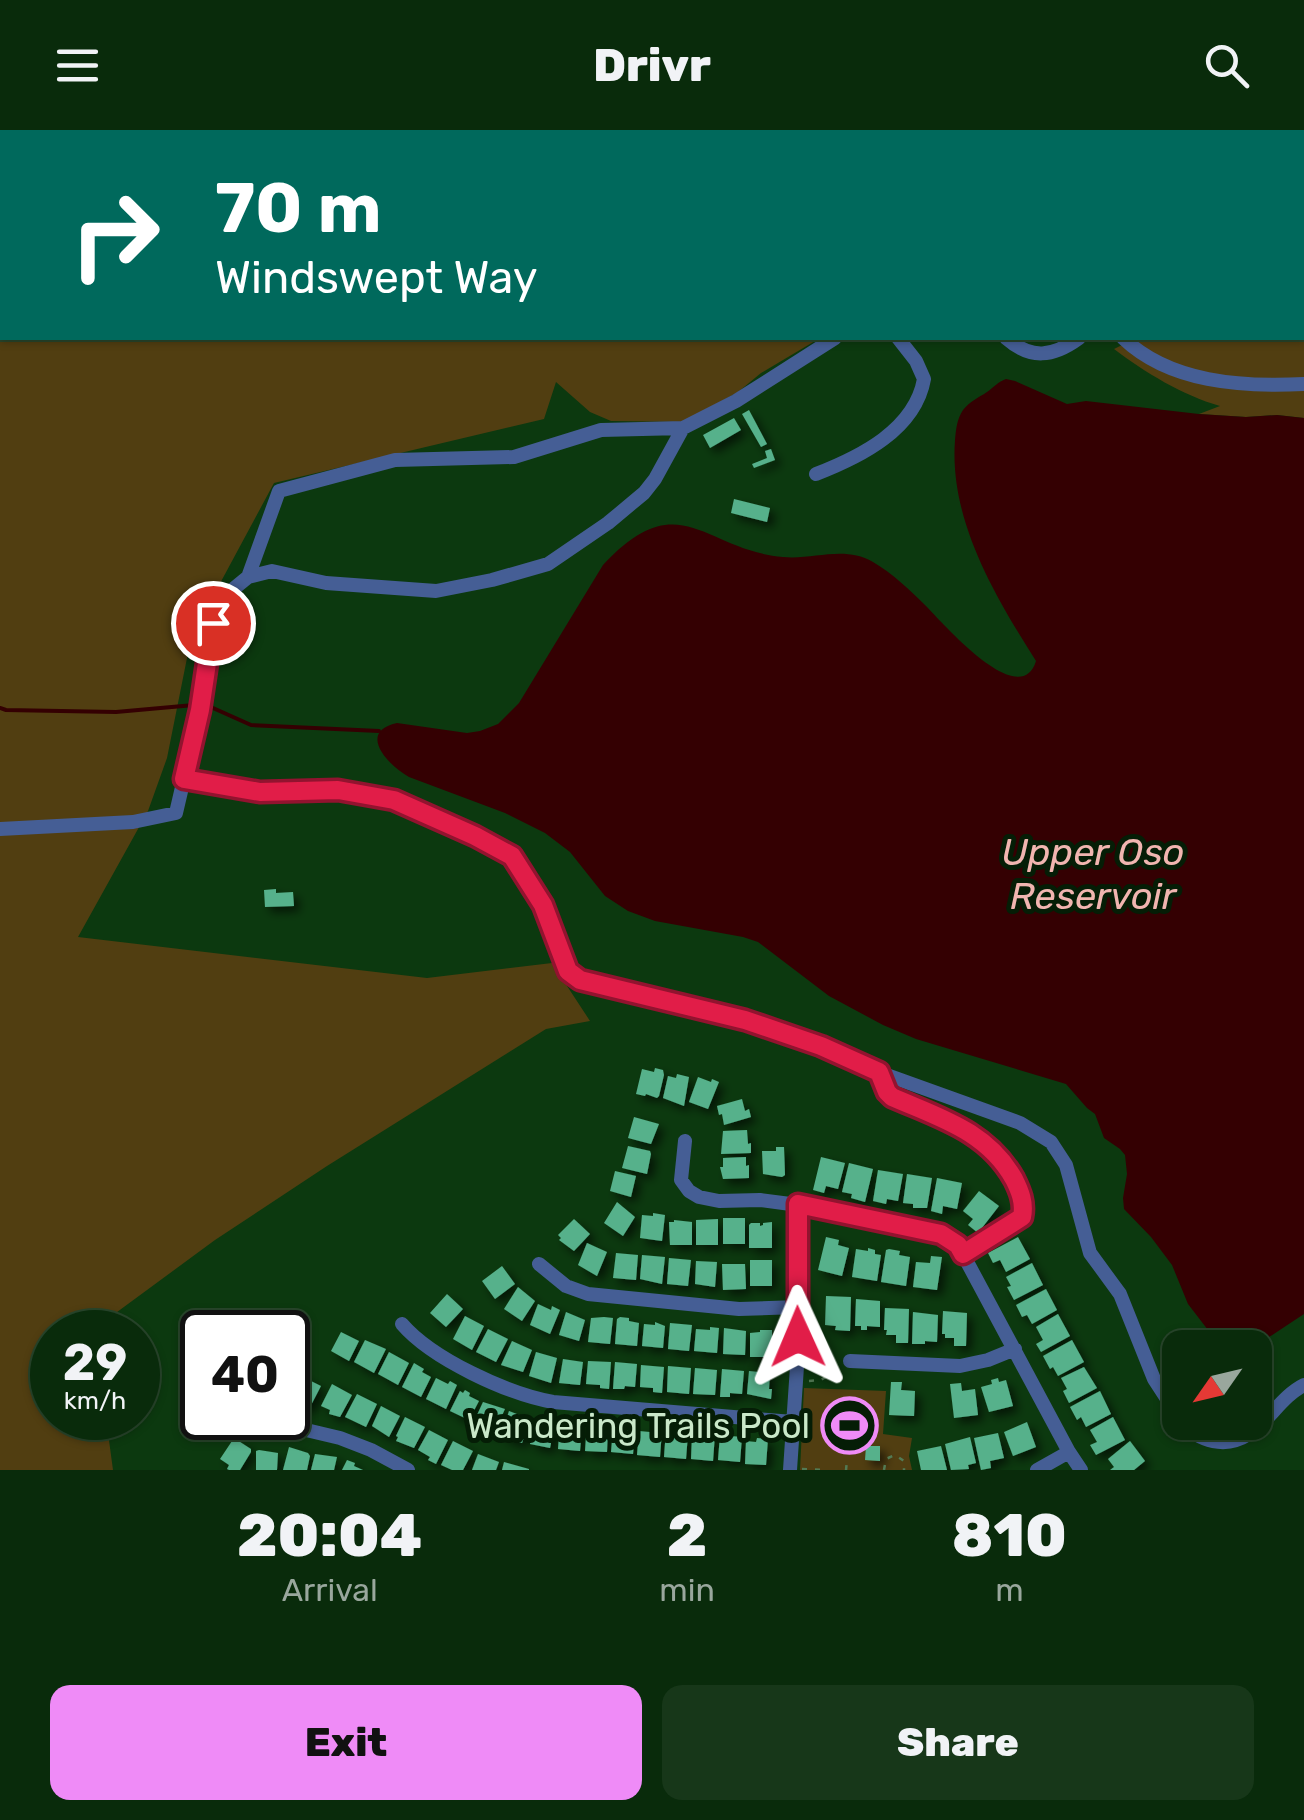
<!DOCTYPE html>
<style>
:root{--surface:#092b0b;--page:#173719;--text:#f1f3f6;--muted:#99a79d;--line:#29472c;--accent:#ef8bf7}
body{margin:0;font-family:Rubik,sans-serif;background:var(--page);color:var(--text);height:100vh;display:flex;flex-direction:column;font-size:38px;white-space:nowrap}
*{box-sizing:border-box;margin:0}
p{font-size:32px;color:var(--muted)}
.icon{flex:none;width:55px;height:55px;fill:none;stroke:currentColor;stroke-width:2;stroke-linecap:round;stroke-linejoin:round}
.map{position:relative;height:1340px;overflow:hidden}
.panel{display:flex;flex-direction:column;background:var(--surface);flex:1}
.panel>*{flex:none}
.banner{position:absolute;left:0px;top:0px;width:1305px;height:210px;box-shadow:0 2px 8px #0004,0 0 0 2px var(--line);background:#00695c;color:#fff;overflow:hidden}
.needle{width:65px;rotate:236deg}
.tools{position:absolute;left:1162px;top:1200px;display:grid;gap:20px}
.tools a{display:grid;place-items:center;width:110px;height:110px;border-radius:20px;background:var(--surface);box-shadow:0 2px 8px #0004,0 0 0 2px var(--line);font-size:50px}
.speed{position:absolute;left:30px;top:1180px;display:flex;gap:20px;font-size:50px;font-weight:700;text-align:center}
.speed>*{display:grid;place-content:center;width:130px;height:130px;border-radius:50%;background:var(--surface);box-shadow:0 2px 8px #0004,0 0 0 2px var(--line);line-height:1}
.speed small{font-size:25px;font-weight:400}
.speed .limit{border:5px solid #111;border-radius:15px;background:#fff;color:#111}
.pin{position:absolute;display:grid;place-items:center;width:85px;height:85px;color:#fff;margin:-42px;border:5px solid #fff;border-radius:50%;box-shadow:0 2px 10px #0007}
.me{position:absolute;width:110px;margin:-55px;rotate:359deg;stroke-linejoin:round;filter:drop-shadow(0 0 8px #0008)}
.turn{display:flex;align-items:center;gap:35px;height:210px;padding:0 50px;font-size:45px}
.turn .icon{width:130px;height:130px;stroke-width:2.5}
.turn b{display:block;font-size:70px;line-height:85px}
.eta{display:flex;justify-content:space-evenly;align-items:center;height:170px;text-align:center}
.eta b{font-size:60px;font-weight:800;line-height:70px}
.action{display:flex;gap:20px;margin-top:auto;padding:20px 50px}
.action a{flex:1;height:115px;border-radius:20px;background:var(--accent);color:#111;font-size:40px;font-weight:800;line-height:115px;text-align:center}
.action a+a{background:var(--page);color:var(--text)}
header{display:flex;justify-content:space-between;align-items:center;height:130px;padding:0 50px;background:var(--surface);font-size:45px;font-weight:800}
.map>svg:first-child{display:block}
</style>
<header><svg class="icon" aria-label="menu" viewBox="0 0 24 24"><path d="M4 6h16M4 12h16M4 18h16"/></svg>Drivr<svg class="icon" aria-label="search" viewBox="0 0 24 24"><circle cx="10" cy="10" r="6"/><path d="M15 15l6 6"/></svg></header>
<div class="map">
<svg width="1304" height="1340" viewBox="0 0 1304 1340">
<defs>
<filter id="shadow"><feDropShadow dx="5.5" dy="5.5" stdDeviation="5" flood-color="#0009"/></filter>
</defs>
<rect width="100%" height="100%" fill="#0c390f"/>
<!-- green -->
<path fill="#513e11" d="M0,0h1304v288l-27,-3 -31,2 -47,-3 21,-8c-38,-11 -74,-33 -106,-57l22,-11h166v-206h-1300v206h818l-59,35 -23,19 -54,30 -73,-1 -21,-9 -34,-30 -12,37 -270,64 -71,132 -14,33 -22,110 -19,53 -70,126 349,41 125,-15 38,58 -44,8 -219,137 -112,74 -121,89v3h-42v86h54l7,52h-113z
M804,1258l82,3 -3,43 29,4 -3,18 3,14h-112z"/>
<!-- water -->
<path fill="#340002" d="M1006,249l9,2 52,23 19,-3 113,13 47,3 31,-2 27,3v896l-50,33h-24l-22,-17 -20,-26 -16,-39 -21,-28 -27,-28 -1,-11 4,-24 -2,-19 -5,-6 -16,-11 -9,-24 -8,-6 -21,-24 -150,-45 -33,-14 -54,-29 -71,-54 -15,-5 -88,-16 -27,-10 -23,-15 -35,-44 -25,-19 -40,-20 -96,-36c-20,-11 -53,-45 -12,-54l70,10 13,-2 18,-7 21,-21 84,-138c77,-82 100,-15 180,-8 31,3 61,-12 90,5 19,11 37,28 53,44 15,15 94,107 110,55 -41,-65 -87,-141 -81,-221 1,-11 2,-21 8,-30 7,-9 15,-12 24,-18 7,-5 11,-10 19,-13z
M840,1274l20,1 -1,17 3,1v8l-4,1 -1,17 -19,-1 1,-18 -4,-1v-7h4z"/>
<g fill="none" stroke-linecap="round" stroke-linejoin="round">
<!-- stream -->
<path stroke="#340002" stroke-width="4" d="M204,574l47,21 128,6
M0,578l6,2 110,2 78,-7"/>
</g>
<!-- building -->
<path fill="#56b18b" filter="url(#shadow)" d="M749,280l18,34 -6,3 -19,-33z
M734,288l7,12 -31,18 -7,-13z
M771,319l4,11 -21,8 -2,-4 15,-6 -2,-7z
M734,369l36,9 -3,14 -36,-9z
M276,759v4l17,-1 1,14 -29,1 -1,-17z
M655,938l8,2 1,5 -5,21 -2,2 -11,-4 -1,2 -9,-2 6,-25 12,3z
M677,944l12,3 -5,29 -21,-8 5,-22 8,2z
M698,947l13,5 1,-3 7,3 -11,27 -19,-7z
M742,969l3,12 4,-2 2,8 -27,8 -2,-11 -3,1 -2,-9z
M634,987l25,7 -8,20 -23,-6z
M747,1000l1,14 3,-1v10l-30,1 2,-23z
M628,1016l22,5 1,3 -4,20 -25,-6z
M776,1017h8l1,28 -3,2 -19,-3 -1,-23h14z
M746,1027v9l3,-1v13l-26,1 -3,-12h3v-9z
M821,1027l24,6 -7,26 -12,-3 -2,7 -11,-3z
M849,1033l24,6 -8,33 -14,-4 1,-4 -10,-2z
M878,1040l25,4 -5,27 -11,-2 -1,5 -13,-3z
M615,1041l21,5 -5,21 -21,-6z
M907,1044l25,4 -5,30h-14v-4l-10,-1z
M937,1048l25,5 -5,26 -14,-3 -1,8 -11,-3z
M979,1061l20,15 -21,27 -10,-8 5,-6 -10,-8z
M617,1072l18,15 -12,19 -19,-13z
M653,1083l12,2 -3,26 -22,-3 2,-23 11,1z
M723,1088h22v26h-22z
M574,1089l16,15 -16,17 -15,-11 2,-2 -3,-3z
M718,1089v26h-22v-25z
M674,1090l18,2v23h-22l-1,-23h5z
M772,1092v26h-23v-23l2,-2h9v3l3,-1v-2z
M826,1107l13,3 -1,5 11,3 -7,28 -24,-6z
M1018,1107l12,22 -24,13 -6,-12 -7,3 -5,-10z
M587,1113l20,9 -10,24 -19,-11z
M868,1118l7,2v4l6,1 -4,26 -25,-4 4,-28 12,2z
M889,1119l11,2 -1,4 11,2 -4,29 -25,-4 5,-32z
M616,1123l22,2 -2,25 -23,-2z
M642,1125l23,2 -3,27 -22,-5z
M931,1126l11,1 -5,33 -24,-3 3,-25 14,1z
M669,1128l22,2 -3,26 -21,-2z
M750,1130h22v26h-22z
M696,1131l21,1 -2,25 -20,-3z
M1032,1133l11,22 -29,15 -7,-13 4,-1 -5,-9z
M722,1134h23l1,25 -23,1z
M502,1136l13,18 -20,15 -13,-18z
M518,1157l17,14 -13,20 -18,-12z
M1046,1159l11,21 -25,14 -5,-9 -5,2 -6,-12z
M447,1164l16,15 -17,18 -16,-14z
M826,1166l25,1 -1,34 -15,-1 1,-4 -11,-1z
M856,1169l24,2v26l-13,-1v4h-6v-4h-6z
M538,1174l13,6 1,-4 8,4 -10,24 -20,-9z
M885,1178l24,1 -1,34h-12v-8h-10l1,-5h-3z
M943,1181l24,2 -1,33h-12v-8h-9v-4h-3z
M566,1182l19,8 -6,21 -20,-6z
M913,1182l25,3 -1,27 -12,-1v3h-13z
M1058,1184l12,22 -29,16 -5,-8 7,-4 -7,-13z
M465,1186l19,10 -12,24 -19,-11z
M604,1187l9,1 -3,26 -22,-2 3,-24z
M620,1187l9,1v3l10,2 -2,23 -22,-2 2,-25z
M655,1192l10,4 -2,22 -21,-2 2,-22 11,1z
M670,1193l22,2 -3,26 -21,-2z
M710,1197l9,1 -2,25 -23,-2 2,-22 14,1z
M724,1198l22,3 -1,24 -22,-1z
M488,1199l20,10 -12,23 -20,-10z
M760,1200h12v27h-22v-24l10,-1z
M341,1202l18,9 -10,20 -18,-10z
M365,1210l21,9 -12,24 -20,-11z
M1072,1210l12,22 -26,14 -5,-9 -3,2 -7,-13z
M512,1211l20,9 -9,22 -22,-7z
M389,1222l20,11 -11,22 -20,-11z
M536,1222l21,6 -6,25 -22,-7z
M563,1229l20,3 -3,23 -21,-2z
M588,1231l23,1 -2,27 -9,-1v-3l-14,-1z
M615,1232l22,2 -2,23 -10,-1 -1,3h-11z
M414,1233l10,6 -2,3 9,5 -10,20 -19,-10z
M641,1235l23,2 -2,26 -9,-1v-4l-13,-1z
M668,1236l23,2 -2,26 -22,-2z
M1084,1237l13,21 -28,15 -6,-12 4,-2 -6,-11z
M695,1238l22,2 -2,25 -22,-1z
M722,1239l22,2 -2,23 -12,-1v4h-10z
M749,1241l21,2 -1,16h3l-1,10 -24,-5z
M301,1246l20,10 -12,23 -20,-9z
M436,1248l12,6 2,-3 7,4 -11,24 -20,-10z
M998,1248l1,4 7,-2 7,26 -24,6 -8,-25 11,-3 -1,-4z
M891,1252h11l-1,8 14,1 -1,25 -25,-1z
M961,1253l1,8 13,-2 3,26 -24,3 -4,-34z
M332,1254l20,11 -12,22 -11,-3 1,-4 -9,-4z
M465,1260l5,3 -1,3 10,5 -10,19 -19,-9 10,-20 3,2z
M1100,1261l11,23 -25,13 -5,-10 -4,3 -7,-13z
M357,1264l20,10 -11,23 -21,-10z
M483,1272l22,7 -11,24 -21,-9z
M381,1276l19,10 -11,21 -17,-11z
M509,1281l21,8 -8,24 -21,-7z
M405,1287l20,10 -11,21 -18,-7 2,-4 -2,-1z
M1113,1287l12,23 -29,15 -6,-10 7,-3 -7,-12z
M534,1290l21,4 -5,24 -20,-4z
M1027,1292l9,25 -23,9 -9,-24z
M560,1293l22,3 -2,25 -22,-2z
M587,1294l21,2 -1,26 -22,-1z
M617,1297l18,4 -2,23 -22,-2 2,-22h4z
M429,1300l19,10 -12,24 -8,-4 2,-3 -12,-7z
M650,1300h12l-2,27 -23,-2 2,-24 11,1z
M666,1300l22,4 -2,25 -22,-2z
M704,1303l11,1 -2,27 -22,-2 1,-23h11z
M998,1303l6,25 -14,3 1,7 -10,2 -7,-32z
M720,1305l22,2 -2,25 -22,-2z
M970,1307l6,26 -8,2 1,4 -18,1 -6,-26z
M234,1308l17,11v3l-11,18h-11l-2,-1 2,-4 -9,-6z
M757,1308l11,1 -2,26 -21,-1 1,-23 10,1z
M453,1311l20,10 -10,19h-11l-11,-5z
M1130,1311l15,20 -11,9h-24l4,-3 -6,-8z
M866,1316h14v15l-15,-1z
M941,1316l6,24h-26l-4,-19z
M289,1317l19,6 2,3 -3,14h-24z
M259,1320l19,3 -1,17h-21v-19z
M315,1324l22,3 -3,13h-23z
M478,1324l21,8 -3,8h-24z
M347,1330l8,3 -1,3 9,4h-21z
M504,1332l25,7v1h-27z"/>
<g fill="none" stroke-linecap="round" stroke-linejoin="round">
<!-- path -->
<path stroke="#527a54" stroke-width="2.5" stroke-dasharray="5 8" stroke-linecap="butt" d="M809,1251l12,-1 16,-11
M802,1339l23,1
M846,1340l1,-10
M884,1340l2,-11 9,-4 9,6v9"/>
<!-- minor -->
<path stroke="#455e95" stroke-width="14" d="M1006,208c25,22 47,19 73,0
M1123,208c47,45 119,49 181,46
M816,344c44,-17 99,-44 108,-95l-8,-18 -18,-23
M248,447l31,-86 116,-31 119,-3 87,-27 82,-2
M184,649l76,13 79,-3 55,11 81,36 37,19 31,50 25,66 11,9 166,40 76,26 52,24 147,53 31,19 15,23 24,88 30,41 34,85 26,40
M0,699l133,-7 43,-9 24,-103 13,-87 13,-28 22,-18 24,-6 54,12 110,8 56,-11 56,-16 60,-41 36,-30 11,-14 28,-51 53,-27 99,-63
M879,942l8,20 6,5c47,21 94,34 121,82 6,12 11,24 8,38l-59,38
M685,1011l-4,39 8,11 10,6 20,4 41,-1 38,5 143,29 17,11 111,207 12,18
M539,1134l27,22 22,8 151,15 59,-2
M402,1194c30,35 106,70 151,78l240,20
M850,1231l110,5 28,-6 27,-11
M264,1290l76,18 31,12 37,20
M1182,1292c17,20 44,27 67,12 20,-13 33,-38 55,-49
M790,1340l9,-133 -1,-132
M1037,1340l32,-18"/>
</g>
<g fill="none" stroke-linecap="round" stroke-linejoin="round">
<defs>
<path id="route" d="M213,493l-13,87 -16,69 76,13 78,-2 56,10 81,36 37,20 31,49 25,66 12,9 165,40 76,26 58,26 8,20 5,5c48,21 95,34 122,82 6,12 11,24 8,38l-59,37 -5,-9 -17,-11 -143,-30v133"/>
</defs>
<!-- route casing -->
<use href="#route" stroke="#92132f" stroke-width="25"/>
<!-- route -->
<use href="#route" stroke="#e11d48" stroke-width="18"/>
</g>
<!-- icons -->
<defs>
<symbol id="stadium-ring" viewBox="-11 -11 22 22"><circle r="9.5" fill="#051d06" stroke="#ef8bf7" stroke-width="1.5"/><path d="M0-5a6.5 5 0 1 0 0 10a6.5 5 0 1 0 0-10ZM-3.5-1.8h7v3.6h-7Z" fill="#ef8bf7"/></symbol>
</defs>
<g fill-rule="evenodd">
<use href="#stadium-ring" x="818" y="1264" width="63" height="63"/>
</g>
<g text-anchor="middle" dominant-baseline="central" stroke-width="10" stroke-linejoin="round" paint-order="stroke">
<!-- poi labels -->
<g font-size="35" fill="#cae8c9" stroke="#051d06" text-anchor="end">
<text x="810" y="1296">Wandering Trails Pool</text>
</g>
<!-- water labels -->
<g font-size="38" font-style="italic" fill="#f1b5b0" stroke="#051d06">
<text x="1093" y="722">Upper Oso<tspan x="1093" dy="44">Reservoir</tspan></text>
</g>
</g>
</svg>
<div class="tools">
<a><svg class="needle" viewBox="-14 -14 28 28"><path d="M0-13l5 13h-10z" fill="#e53935"/><path d="M0 13l5-13h-10z" fill="#99a79d"/></svg></a>
</div>
<div class="speed"><div>29<small>km/h</small></div><div class="limit">40</div></div>
<div class="pin" style="left:213px;top:493px;background:#d93025"><svg class="icon" aria-label="arrive" viewBox="0 0 24 24"><path d="M6 21V4h12l-3 4 3 4H6"/></svg></div>
<svg class="me" style="left:798px;top:1207px" viewBox="-20 -20 40 40"><path d="M0-17L14 15 0 8-14 15z" fill="#e11d48" stroke="#fff" stroke-width="4"/></svg>
<div class="banner">
<div class="turn"><svg class="icon" aria-label="right" viewBox="0 0 24 24"><path d="M7 20v-9h11M14 6l5 5-5 5"/></svg><div><b>70 m</b>Windswept Way</div></div>
</div>
</div>
<section class="panel">
<div class="eta">
<div><b>20:04</b><p>Arrival</p></div>
<div><b>2</b><p>min</p></div>
<div><b>810</b><p>m</p></div>
</div>
<div class="action"><a>Exit</a><a>Share</a></div>
</section>
